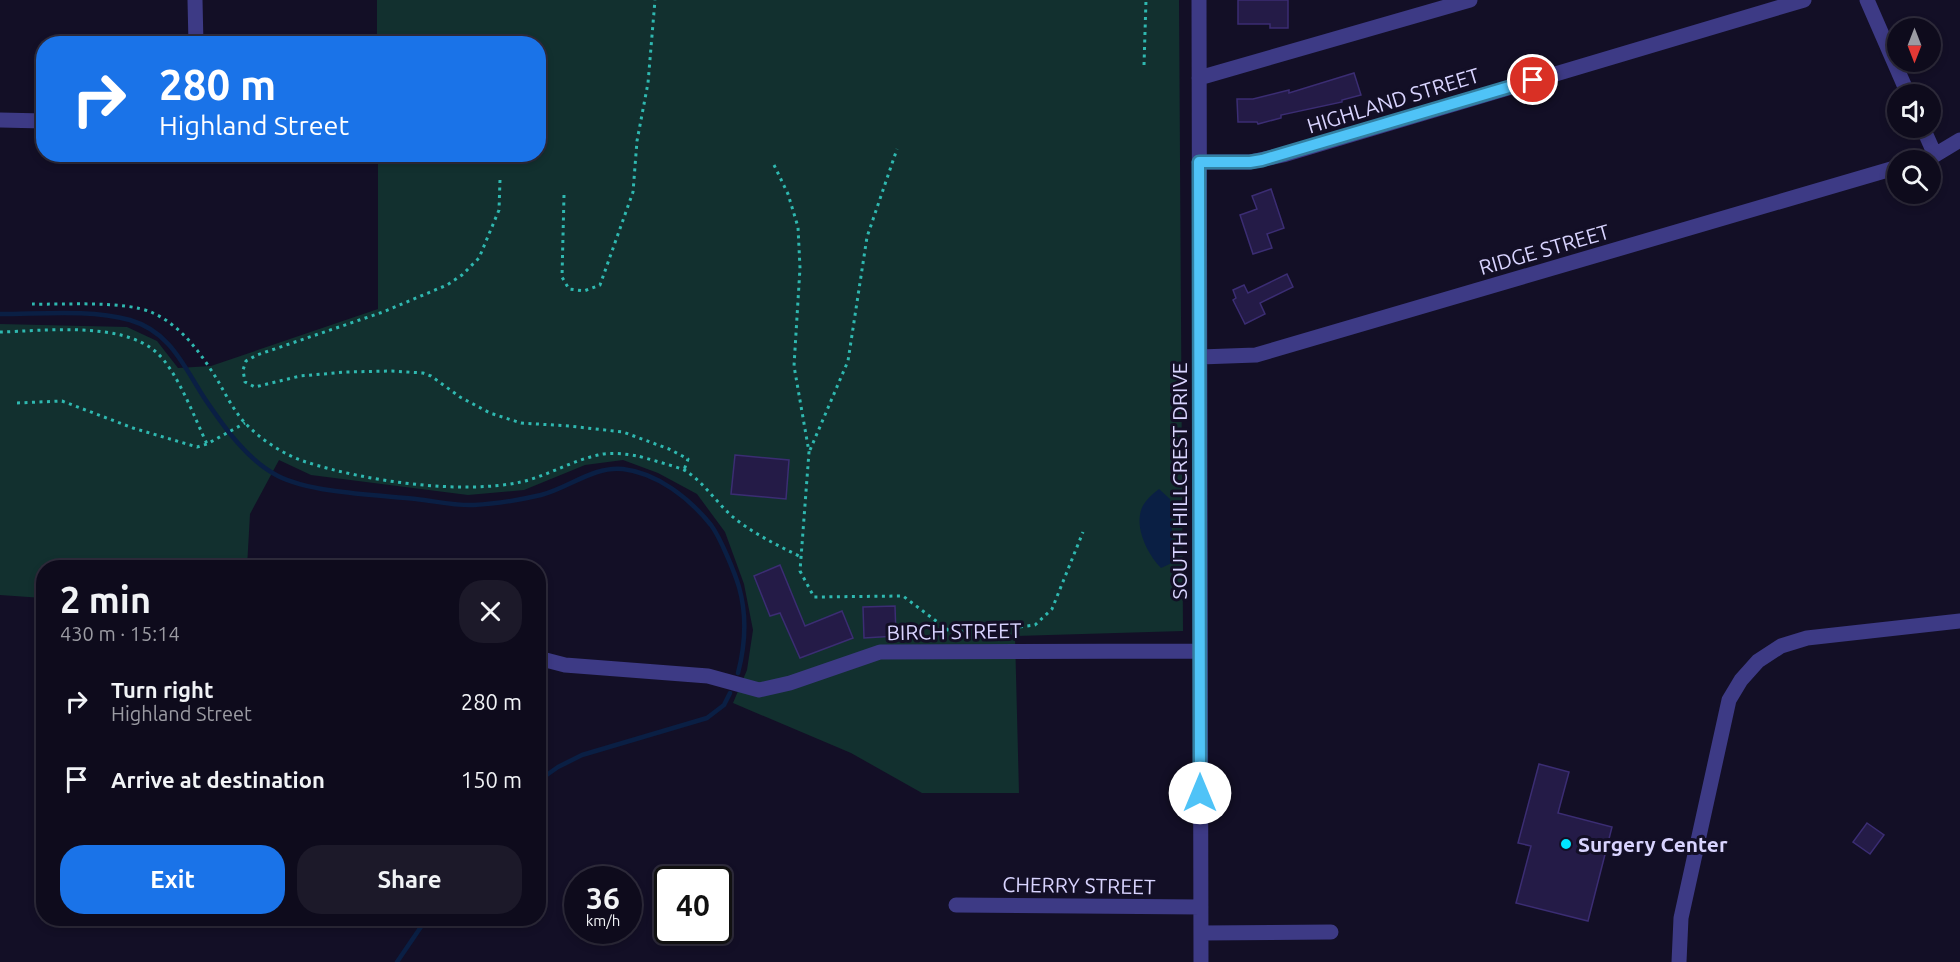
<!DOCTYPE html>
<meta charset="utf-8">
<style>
:root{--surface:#0e0b1c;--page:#1c1929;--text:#f1f3f6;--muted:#9b9ba3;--line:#2e2b3b;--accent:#1a73e8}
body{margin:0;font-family:Ubuntu,sans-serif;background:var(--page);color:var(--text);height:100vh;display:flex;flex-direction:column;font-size:22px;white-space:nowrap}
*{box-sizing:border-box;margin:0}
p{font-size:20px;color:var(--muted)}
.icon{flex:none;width:33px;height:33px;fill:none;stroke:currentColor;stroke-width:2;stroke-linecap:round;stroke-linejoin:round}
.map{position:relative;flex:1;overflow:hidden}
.drawer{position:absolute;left:36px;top:560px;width:510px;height:366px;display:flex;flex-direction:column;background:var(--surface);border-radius:24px;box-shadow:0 3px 9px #0003,0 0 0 2px var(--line)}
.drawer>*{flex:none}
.top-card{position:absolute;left:36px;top:36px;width:510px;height:126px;border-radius:24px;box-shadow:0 3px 9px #0003,0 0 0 2px var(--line);background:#1a73e8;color:#fff;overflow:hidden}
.needle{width:39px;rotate:180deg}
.controls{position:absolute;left:1887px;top:18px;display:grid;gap:12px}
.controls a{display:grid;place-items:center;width:54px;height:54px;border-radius:50%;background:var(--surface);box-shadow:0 3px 9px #0003,0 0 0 2px var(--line);font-size:30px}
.speed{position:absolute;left:564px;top:866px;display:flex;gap:12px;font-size:30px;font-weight:700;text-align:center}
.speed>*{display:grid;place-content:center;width:78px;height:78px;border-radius:50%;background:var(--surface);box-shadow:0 3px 9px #0003,0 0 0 2px var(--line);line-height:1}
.speed small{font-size:15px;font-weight:400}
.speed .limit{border:3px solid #111;border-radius:9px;background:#fff;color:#111}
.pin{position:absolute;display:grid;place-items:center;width:51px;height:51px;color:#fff;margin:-26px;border:3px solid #fff;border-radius:50%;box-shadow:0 2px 6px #0007}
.me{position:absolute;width:66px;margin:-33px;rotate:0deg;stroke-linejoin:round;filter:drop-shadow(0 0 4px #0008)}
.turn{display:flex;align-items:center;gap:21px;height:126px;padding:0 24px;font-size:27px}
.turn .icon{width:78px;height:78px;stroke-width:2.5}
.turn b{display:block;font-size:42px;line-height:51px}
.round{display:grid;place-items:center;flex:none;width:63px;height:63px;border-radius:24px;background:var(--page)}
.overview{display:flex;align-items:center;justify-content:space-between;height:102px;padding:0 24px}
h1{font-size:36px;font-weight:600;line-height:45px}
.cta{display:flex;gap:12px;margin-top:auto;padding:12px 24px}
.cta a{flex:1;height:69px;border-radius:24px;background:var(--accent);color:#fff;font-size:24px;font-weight:600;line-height:69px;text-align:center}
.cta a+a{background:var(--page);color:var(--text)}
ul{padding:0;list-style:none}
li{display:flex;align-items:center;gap:18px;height:78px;padding:0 24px}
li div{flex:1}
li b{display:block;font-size:22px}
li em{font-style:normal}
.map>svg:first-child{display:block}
</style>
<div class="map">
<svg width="1960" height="962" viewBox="0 0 1960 962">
<rect width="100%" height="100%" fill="#130f26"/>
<!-- green -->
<path fill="#12302f" d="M377,0h802l4,631 -168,5 4,157h-97l-71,-40 -118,-50 14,-33 6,-40 -9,-46 -19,-52 -28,-38 -39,-21 -35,-13 -38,5 -61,25 -56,5 -157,-20 -32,-15 -29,54 -3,53h-203l-1,31 -43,-3v-271l127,3 30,14 21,27 33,-2 167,-57v-154l160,-1v-110l-161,-1z"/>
<!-- water -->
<path fill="#0a1f44" d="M1159,489l11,10 4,63 -13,6c-12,-12 -24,-35 -21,-53 1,-11 10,-19 19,-26z"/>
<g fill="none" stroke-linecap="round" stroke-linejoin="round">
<!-- stream -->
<path stroke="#0a1f44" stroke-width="4.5" d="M0,314c42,0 89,-5 130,6 41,12 54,47 75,79 19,28 42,61 73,77 33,17 100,19 138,23 19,2 39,7 58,6 22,-1 45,-5 67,-10 28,-7 52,-29 82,-26 35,4 67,30 88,56 9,12 24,48 28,62 8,28 6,59 -1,86
M538,781l20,-14 24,-12 125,-37 17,-13 6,-12
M397,962l30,-44"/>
</g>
<!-- building -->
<path fill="#241b47" stroke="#3b2d73" stroke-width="1.5" d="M1238,0h50v28h-18v-4h-32z
M1354,73l7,22 -19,5v2l-61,13v3l-23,6 -1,-2h-19l-1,-23h16l36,-9v3z
M1271,189l13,39 -17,6 5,14 -19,6 -13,-39 17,-6 -5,-13z
M1287,274l6,13 -33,16 5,11 -20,10 -12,-24 3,-2 -3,-8 11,-5 4,8z
M735,455l54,5 -3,39 -55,-5z
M780,565l25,61 37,-15 11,27 -53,20 -20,-45 -10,3 -16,-40z
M895,606l1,30 -32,2 -1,-31z
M1539,764l30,8 -11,41 54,14 -24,94 -72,-18 15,-57 -13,-3z
M1867,823l17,12 -14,19 -17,-12z"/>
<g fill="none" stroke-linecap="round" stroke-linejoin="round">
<!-- path -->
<path stroke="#2fb8b0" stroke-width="3" stroke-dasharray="3 4.5" stroke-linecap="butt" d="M1144,65l2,-65
M774,165l14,29 10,33 2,41 -6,98 15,86 -9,119 14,26 89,-1 45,34 20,3 67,-8 17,-16 31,-77
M500,180l-1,30 -20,48 -17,17 -15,10 -64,27 -126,43 -11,6 -3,9 2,12 10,5 45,-11 46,-4 46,-1 31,2 8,3 29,21 30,16 31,10 48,3 54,6 46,17 19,10 -4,11
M564,195l-2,82 7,12 15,2 16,-6 33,-93 4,-51 11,-58 7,-83
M32,304c32,1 93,-4 121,9 29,13 49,42 65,68 8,14 16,30 27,42 15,16 39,32 61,39 59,19 154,33 215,20 26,-6 50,-21 77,-27 12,-3 28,-1 40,1 7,2 44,12 48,15 20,13 33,36 52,50 20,15 41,25 63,36
M0,332c44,-1 121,-11 156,20 21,18 39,67 51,92
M17,403l45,-2 71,27 64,19 10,-3 38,-21
M810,450l38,-89 19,-124 30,-88"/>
<!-- minor -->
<path stroke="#3d3a85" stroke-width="15" d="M195,0l1,44
M1199,0l2,962
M1867,0l41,94
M1199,78l271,-78
M0,120l44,1
M1923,128l12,27
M1916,160l19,-5 25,-15
M1199,162h51l33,-7 521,-155
M1200,357l56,-2 642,-188
M538,658l27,7 143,11 51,14 31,-7 90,-31 320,-1
M956,905l245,2
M1201,933l130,-1
M1679,962l2,-44 48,-218 12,-20 17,-19 23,-15 26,-8 153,-17"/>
</g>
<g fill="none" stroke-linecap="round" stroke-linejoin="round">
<defs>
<path id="route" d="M1200,793l-1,-631h51l12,-2 271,-80"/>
</defs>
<!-- route casing -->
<use href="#route" stroke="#337fa1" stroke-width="15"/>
<!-- route -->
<use href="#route" stroke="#4fc3f7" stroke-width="10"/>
</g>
<!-- markers -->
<circle fill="#00e5ff" stroke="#130f26" stroke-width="2" cx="1566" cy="844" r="6"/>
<g text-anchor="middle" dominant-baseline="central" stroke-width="6" stroke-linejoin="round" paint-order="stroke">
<!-- street labels -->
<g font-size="21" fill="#d9d4ff" stroke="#130f26">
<text transform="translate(1393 100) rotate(-17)">HIGHLAND STREET</text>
<text transform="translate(1544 249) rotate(-16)">RIDGE STREET</text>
<text transform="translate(1179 481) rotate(-90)">SOUTH HILLCREST DRIVE</text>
<text transform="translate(954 631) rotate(-1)">BIRCH STREET</text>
<text transform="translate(1079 885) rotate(1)">CHERRY STREET</text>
</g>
<!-- poi labels -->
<g font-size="21" font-weight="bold" fill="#d9d4ff" stroke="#130f26" text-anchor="start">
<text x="1578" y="844">Surgery Center</text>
</g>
</g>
</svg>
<div class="controls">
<a><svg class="needle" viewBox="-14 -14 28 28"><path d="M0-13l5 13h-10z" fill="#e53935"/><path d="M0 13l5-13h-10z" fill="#9b9ba3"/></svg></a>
<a><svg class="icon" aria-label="sound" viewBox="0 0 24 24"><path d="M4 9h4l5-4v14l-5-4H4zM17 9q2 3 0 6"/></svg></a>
<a><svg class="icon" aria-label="search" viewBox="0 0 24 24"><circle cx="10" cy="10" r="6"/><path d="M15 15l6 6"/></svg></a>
</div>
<div class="speed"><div>36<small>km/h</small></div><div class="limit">40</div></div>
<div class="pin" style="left:1533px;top:80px;background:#d93025"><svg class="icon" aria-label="arrive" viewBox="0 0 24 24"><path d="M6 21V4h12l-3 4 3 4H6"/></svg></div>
<svg class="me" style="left:1200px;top:793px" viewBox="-20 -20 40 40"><circle r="19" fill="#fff"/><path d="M0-13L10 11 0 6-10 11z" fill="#4fc3f7"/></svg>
<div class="top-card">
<div class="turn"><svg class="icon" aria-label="right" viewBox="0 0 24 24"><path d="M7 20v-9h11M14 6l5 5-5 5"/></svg><div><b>280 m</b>Highland Street</div></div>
</div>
<section class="drawer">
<div class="overview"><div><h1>2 min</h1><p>430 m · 15:14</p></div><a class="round"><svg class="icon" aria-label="close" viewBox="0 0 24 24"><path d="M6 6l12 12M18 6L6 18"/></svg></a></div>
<ul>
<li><svg class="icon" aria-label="right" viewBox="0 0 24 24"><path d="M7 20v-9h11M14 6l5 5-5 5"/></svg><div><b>Turn right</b><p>Highland Street</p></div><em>280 m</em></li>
<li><svg class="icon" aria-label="arrive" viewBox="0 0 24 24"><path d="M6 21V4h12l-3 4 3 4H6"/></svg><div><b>Arrive at destination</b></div><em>150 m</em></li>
</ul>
<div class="cta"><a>Exit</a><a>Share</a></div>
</section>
</div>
